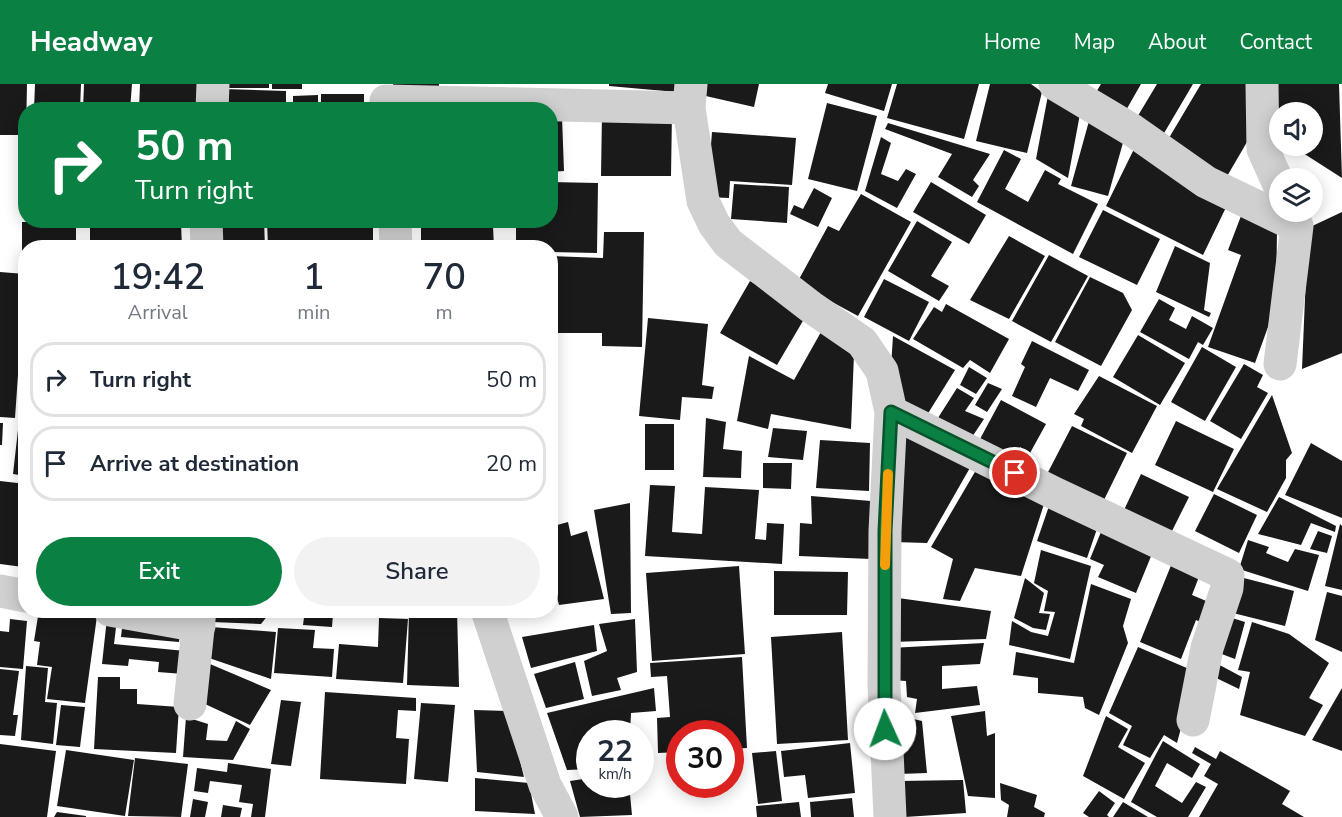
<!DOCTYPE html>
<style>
:root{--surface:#fff;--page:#f2f2f3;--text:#1f2937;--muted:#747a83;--line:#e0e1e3;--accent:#0b8043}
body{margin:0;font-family:"Nunito Sans",sans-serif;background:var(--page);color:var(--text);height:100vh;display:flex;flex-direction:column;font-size:22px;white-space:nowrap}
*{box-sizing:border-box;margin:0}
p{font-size:20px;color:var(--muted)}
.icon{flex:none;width:33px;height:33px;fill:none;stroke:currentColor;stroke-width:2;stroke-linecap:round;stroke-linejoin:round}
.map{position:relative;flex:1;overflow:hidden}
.details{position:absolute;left:18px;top:156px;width:540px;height:378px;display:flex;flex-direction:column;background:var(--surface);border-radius:24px;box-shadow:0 3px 15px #0003}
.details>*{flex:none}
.banner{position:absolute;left:18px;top:18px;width:540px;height:126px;border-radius:24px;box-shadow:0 3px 15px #0003;background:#0b8043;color:#fff;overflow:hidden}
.controls{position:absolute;left:1269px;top:18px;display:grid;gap:12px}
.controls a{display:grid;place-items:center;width:54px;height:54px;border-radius:50%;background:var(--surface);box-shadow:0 3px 15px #0003;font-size:30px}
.speed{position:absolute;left:576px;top:636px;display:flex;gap:12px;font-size:30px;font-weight:700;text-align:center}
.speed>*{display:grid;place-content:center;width:78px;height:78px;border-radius:50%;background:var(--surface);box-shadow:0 3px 15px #0003;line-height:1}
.speed small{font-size:15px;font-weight:400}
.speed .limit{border:9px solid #d22;background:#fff;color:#111}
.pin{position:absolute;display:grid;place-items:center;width:51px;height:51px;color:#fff;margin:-26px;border:3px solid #fff;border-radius:50%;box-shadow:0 2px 6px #0007}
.me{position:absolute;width:66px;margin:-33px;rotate:358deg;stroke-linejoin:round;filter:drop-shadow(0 0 4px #0008)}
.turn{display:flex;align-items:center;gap:21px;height:126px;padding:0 18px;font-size:27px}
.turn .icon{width:78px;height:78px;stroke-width:2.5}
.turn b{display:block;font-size:42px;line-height:51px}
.eta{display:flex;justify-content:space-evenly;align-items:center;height:102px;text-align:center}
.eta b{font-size:36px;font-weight:600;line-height:42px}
.action{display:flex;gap:12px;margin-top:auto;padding:12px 18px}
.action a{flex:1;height:69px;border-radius:36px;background:var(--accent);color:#fff;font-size:24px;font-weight:600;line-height:69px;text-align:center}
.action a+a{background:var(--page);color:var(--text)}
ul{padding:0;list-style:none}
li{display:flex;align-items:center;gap:18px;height:75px;margin:0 12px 9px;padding:0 6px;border:3px solid var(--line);border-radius:24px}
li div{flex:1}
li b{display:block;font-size:22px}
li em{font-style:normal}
header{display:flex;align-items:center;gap:36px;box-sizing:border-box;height:84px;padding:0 30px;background:var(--accent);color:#fff}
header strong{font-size:28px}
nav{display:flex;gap:33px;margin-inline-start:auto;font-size:21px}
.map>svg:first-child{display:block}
</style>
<header>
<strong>Headway</strong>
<nav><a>Home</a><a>Map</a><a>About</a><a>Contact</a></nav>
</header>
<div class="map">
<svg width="1342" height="733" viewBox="0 0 1342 733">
<rect width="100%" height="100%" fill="#fff"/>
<!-- building -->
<path fill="#1a1a1a" d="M0,0h27l-1,51h-26z
M35,0h46l-1,26h-46z
M84,0h48l-2,26h-47z
M140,0h59l-2,26h-58z
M223,0h46v4h-46z
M272,0h30v5h-30z
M393,0h46v2l-46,4z
M609,0h68l-1,8 -67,-6z
M699,0h60l-5,23 -57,-13z
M828,0h64l-8,27 -59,-18z
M897,0h82l-15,55 -77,-21z
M990,0h41l11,8 -15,61 -51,-12z
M1101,0h40l-16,28 -30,-18z
M1157,0h36l-33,56 -27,-16z
M1201,0h53v46l-28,48 -60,-35z
M1273,0h66l3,94 -50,-32h20v-34h-32v26l-8,-6z
M223,5l63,2v19h-64z
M1049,6l31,24 -12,64 -32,-19z
M321,10h43v16h-43z
M318,11v15h-25v-14z
M827,19l50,13 -20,75 -49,-12z
M602,29h70l-1,63h-70z
M562,33l2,54 -14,1v-54z
M1089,37l37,11 -18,64 -37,-10z
M888,39l102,31 -17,26 6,6 -7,11 -34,-20 14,-23 -67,-25z
M712,48l84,6 -4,47 -62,-4 -1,17 -22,-1z
M881,53l10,6 -10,31 17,7 8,-12 10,5 -19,34 -32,-17z
M22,55h4v49l-7,-1z
M1135,63l97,48 -29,60 -97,-49z
M1004,66l17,9 -16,30 23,13 17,-32 16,9 -3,5 40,20 -25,50 -96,-52z
M550,98l48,1 -1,70 -47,-1v-4h-34v-28h34z
M931,98l55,33 -17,29 -56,-32z
M734,100l55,3 -2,36 -56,-4z
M814,104l18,10 -14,29 -28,-13 4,-9 9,4z
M861,110l50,28 -53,94 -61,-33 31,-57 11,5z
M1103,126l57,29 -23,46 -58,-28z
M1342,128v141l-40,16 6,-141z
M1241,132l36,13 -1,76 -21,58 -47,-16 33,-92 -13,-5z
M214,136h50l1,28h-49z
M267,136h106v28h-105z
M416,136h44v2l-44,2z
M76,137v27h-50v9h-4v-35z
M917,137l35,21 -21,34 18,10 -10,15 -51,-30z
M181,139l1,25h-92v-24z
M493,142l1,22h-73v-21z
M604,148h40l-2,115 -40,-1v-13h-52v-77l53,2z
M1009,152l36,20 -36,63 -39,-19z
M1175,162l35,17 -6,47 7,3 -2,4 -53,-25z
M1049,171l39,21 -37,66 -39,-21z
M0,188l25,2 -10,144 -15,-1z
M1090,193l33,16 9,17 -31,56 -46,-24z
M884,195l45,23 -20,39 -45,-24z
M750,197l57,33 -30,51 -57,-32z
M1159,215l16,9 -6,12 17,9 6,-13 21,12 -10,17 -5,-3 -9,17 -49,-27z
M946,220l63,35 -19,34 -20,-13 -7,8 -50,-29 21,-32 8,5z
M648,234l60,6 -6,61 12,2 -2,12 -30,-2 -2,23 -41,-4z
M821,248l33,22 -3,75 -80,-15 -3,15 -31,-8 12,-65 45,24z
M1138,251l47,28 -25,42 -47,-28z
M893,252l62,34 -28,45 -33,-19 -4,-14z
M1032,257l57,29 -11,21 -28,-13 -14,29 -24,-11 13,-29 -4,-3z
M1202,263l34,20 -31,54 -34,-19z
M1244,280l19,11 -6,12 11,6 -27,46 -31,-18z
M969,283l18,11 -11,16 -16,-9z
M1099,292l58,30 -25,47 -51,-27 3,-7 -10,-5z
M24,293h2v99l-13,-2z
M988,299l14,6 -15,23 -12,-7z
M957,304l17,10 -9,13 19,8 -14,21 -34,-19z
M1272,311l20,58 -6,7v18l-19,34 -50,-23z
M1001,316l45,24 -16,29 -10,-6 -6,11 -34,-19z
M706,334l20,4 -3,27 19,2 -1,27 -38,-1z
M1176,337l58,28 -21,43 -58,-27z
M0,339h3l-1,22h-2z
M645,340h29v46h-29z
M896,342l75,40 -44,77 -34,-1z
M1072,342l55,27 -25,51 -56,-28z
M773,344l34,3 -4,29 -35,-3z
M820,356l50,3 -1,48 -53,-3z
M1311,359l31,18v57l-57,-23z
M763,379h29l-1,26 -28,-1z
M979,381l66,36 -24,75 -46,-8 -15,33 -17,-2 10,-40 -22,-12z
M1141,390l48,23 -18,36 -47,-23z
M0,397l26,3 -3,83 -23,-3z
M650,401l25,1 -3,46 30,2 3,-47 54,3 -4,49 11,1 1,-17 17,1 -2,40 -137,-8z
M1214,410l43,21 -18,38 -44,-22z
M811,412l60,5v58l-72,-3 1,-33 12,1z
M1279,413l57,29 -1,6 -24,-9 -10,22 -43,-11z
M630,419l1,110 -20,1 -17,-104z
M1049,422l50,17 -12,35 -50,-17z
M568,438l3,14 16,-5 17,68 -45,6 -9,-34v-44z
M1340,440l2,2v64l-17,-4z
M1103,443l51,22 -18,44 -38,-16 6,-12 -14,-6z
M1318,447l14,5 -5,17 -17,-4z
M1248,456l21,7 -3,6 22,9 7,-13 24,6 -11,36 -69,-22z
M1041,466l50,16 -21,93 -61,-14 3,-24 19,11 17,4 7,-24 -11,-1 4,-20 -14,-8z
M1174,474l28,11 -10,26 19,8 -8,20 -7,-3 -15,39 -41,-17z
M739,482l6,88 -93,7 -6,-88z
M774,487l74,1 -1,43h-73z
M1236,492l58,15 -9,35 -56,-14z
M1025,494l19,15 -5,20 11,1 -4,16 -13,-2 -19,-10z
M1091,500l40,15 -8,27 5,17 -29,72 -14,-7 -2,-11 -45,-4v-15l-25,-3 3,-23 58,11z
M1327,508l15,4v56l-27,-12z
M891,513l100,14 -5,28 -95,3z
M39,526l58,6 -12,87 -38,-4 5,-32 -15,-2 3,-23 -6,-1z
M212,526h60l-11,14 -49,-2z
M305,526l28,4 -1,13 -29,-2z
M375,526h23v3l-23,1z
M457,526l2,77 -52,-2 2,-73z
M505,526h15v2l-14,2z
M1229,533l16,5 -10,37 -16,-6z
M107,534l10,1 -3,25 71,7 -2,23 -25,-2 1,-10 -30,-3 -1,7 -26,-2z
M379,534l29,1 -5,64 -67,-4 3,-35 39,3z
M10,535l17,2 -4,48 -23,-2v-36l9,1z
M123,535l58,5 -2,18 -58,-5z
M635,535l2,53 -20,6 4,12 -29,6 -8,-35 23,-10 -8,-27z
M1252,538l37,12 40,29 -20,35 14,7 -18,31 -65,-21 10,-43 -12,-2z
M594,541l3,26 -66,17 -9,-31z
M211,543l65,5 -5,47 -62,-21z
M278,544l37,2 -2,18 21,1 -2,28 -58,-4z
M842,548l6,108 -71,4 -6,-107z
M984,559l-4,21 -38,2v23l35,-3 3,19 -65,8 2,-14 -10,-2 -1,-16 -15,-1 -1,-32z
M1138,563l58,25 -19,71 -13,-8 -14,23 -27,-13 9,-19 -23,-13z
M742,573l5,91 -17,1v-15h-50v18l-22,1 -1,-35 13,-1 -3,-41 -16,1 -1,-14z
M575,578l9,37 -38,9 -12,-34z
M1214,578l28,15 -3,12 -29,-14z
M210,580l61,26 -21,35 -45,-21z
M26,582l22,2 -3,34 12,1 -4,41 -32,-4z
M0,585l19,2 -6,44h5l-3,21 -15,-1z
M98,593h22v12h17v15l42,3 -3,46 -82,-4z
M654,604l2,23 -25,2 -1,21h-40v35l-23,1 -20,-57z
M1342,604v63l-30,-11z
M325,608l91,6v13l-18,-1 -2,28 13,1 -3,45 -86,-5z
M281,616l20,2 -10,64 -20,-2z
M421,619l34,2 -7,77 -34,-3z
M61,621l24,2 -5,40 -24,-2z
M474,626l34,1 16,66 -47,-5z
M985,627l2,25 8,-3v65l-27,-2 -17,-80z
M892,630l30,7 5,52 -28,1z
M1106,632l22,13 -10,18 27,16 -21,36 -41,-23z
M186,633l22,7 -2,16 21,1 9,-20 14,8 -17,31 -50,-3z
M1163,657l37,23 -8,14 -25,-15 -12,23 27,17 14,-21 10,5 -18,30h-31l-26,-15z
M850,659l5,50 -47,5 -3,-23 -21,2 -3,-26z
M0,660l56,7 -9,66h-47z
M650,662l3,20h-13v-19z
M1195,663l21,12 4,-8 70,40 -8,13 22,13h-105l19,-33 -14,-8 7,-12 -19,-11z
M66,666l68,10 -9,56 -68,-10z
M776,667l6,50 -24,3 -6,-51z
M135,674l53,6 -7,53 -53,-1z
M228,679l43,6 -6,48h-14l2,-13 -14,-2 3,-17 -32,-4 -2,12 -14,-2 3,-23 30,4z
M475,694l54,5 6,31 -60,-3z
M590,694v6h39l3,31 -52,2 -10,-36z
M963,696l3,33 -61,4 -6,-36z
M1000,699l37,12 -3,12 11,6 -1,4h-37l2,-12 -8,-5z
M1099,707l16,12 -8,12 2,2h-20l-6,-4z
M852,714l2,19h-43l-1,-15z
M193,715l15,3 -3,15h-15z
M799,718l2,15h-44l-1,-11z
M1123,718l25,15h-35z
M223,721l19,3 -2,9h-19z
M57,728l29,4v1h-32z"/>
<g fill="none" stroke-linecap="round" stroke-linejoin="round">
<!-- minor -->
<path stroke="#d0d0d0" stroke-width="33" d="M691,0l-2,24 14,93 11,23 14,19 83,64 51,35 20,29 9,41 -6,119 -1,154 6,132
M1055,0l77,46 74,52 91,44
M1262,0l1,65 17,38
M386,17l303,7
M212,26l1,-26
M206,136l1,28
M395,136l1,28
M1280,280l17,-138 -7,-14
M891,328l163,81 174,82 -1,13 -20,60 -14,72
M0,507l26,5
M110,526l89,16
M487,526l58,175 17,32
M190,620l10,-94"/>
</g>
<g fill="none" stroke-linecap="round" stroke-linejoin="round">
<defs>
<path id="route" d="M885,645v-198l6,-119 124,61"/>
</defs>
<!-- route casing -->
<use href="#route" stroke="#07532c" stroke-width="15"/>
<!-- route -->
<use href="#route" stroke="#0b8043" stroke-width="10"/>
<!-- slow -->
<path stroke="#f59e0b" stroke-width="10" d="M885,481l3,-91"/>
</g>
</svg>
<div class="controls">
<a><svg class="icon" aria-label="sound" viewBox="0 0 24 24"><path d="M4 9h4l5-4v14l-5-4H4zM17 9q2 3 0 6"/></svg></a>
<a><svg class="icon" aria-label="layers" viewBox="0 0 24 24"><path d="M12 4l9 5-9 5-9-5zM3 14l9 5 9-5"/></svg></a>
</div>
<div class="speed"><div>22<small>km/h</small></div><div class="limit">30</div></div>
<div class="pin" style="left:1015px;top:389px;background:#d93025"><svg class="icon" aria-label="arrive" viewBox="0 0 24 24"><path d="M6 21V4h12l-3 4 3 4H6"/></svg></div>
<svg class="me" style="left:885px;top:645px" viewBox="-20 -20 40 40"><circle r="19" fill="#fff"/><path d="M0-13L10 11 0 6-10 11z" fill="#0b8043"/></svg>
<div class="banner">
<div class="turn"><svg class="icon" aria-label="right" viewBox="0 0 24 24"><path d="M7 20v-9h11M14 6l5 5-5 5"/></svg><div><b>50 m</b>Turn right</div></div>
</div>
<section class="details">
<div class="eta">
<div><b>19:42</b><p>Arrival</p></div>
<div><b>1</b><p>min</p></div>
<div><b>70</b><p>m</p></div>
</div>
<ul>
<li><svg class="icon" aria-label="right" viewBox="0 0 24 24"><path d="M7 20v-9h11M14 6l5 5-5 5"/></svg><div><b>Turn right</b></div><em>50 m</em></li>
<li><svg class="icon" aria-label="arrive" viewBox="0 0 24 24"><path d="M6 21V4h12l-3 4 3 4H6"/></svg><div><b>Arrive at destination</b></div><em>20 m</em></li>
</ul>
<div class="action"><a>Exit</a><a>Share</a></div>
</section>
</div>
